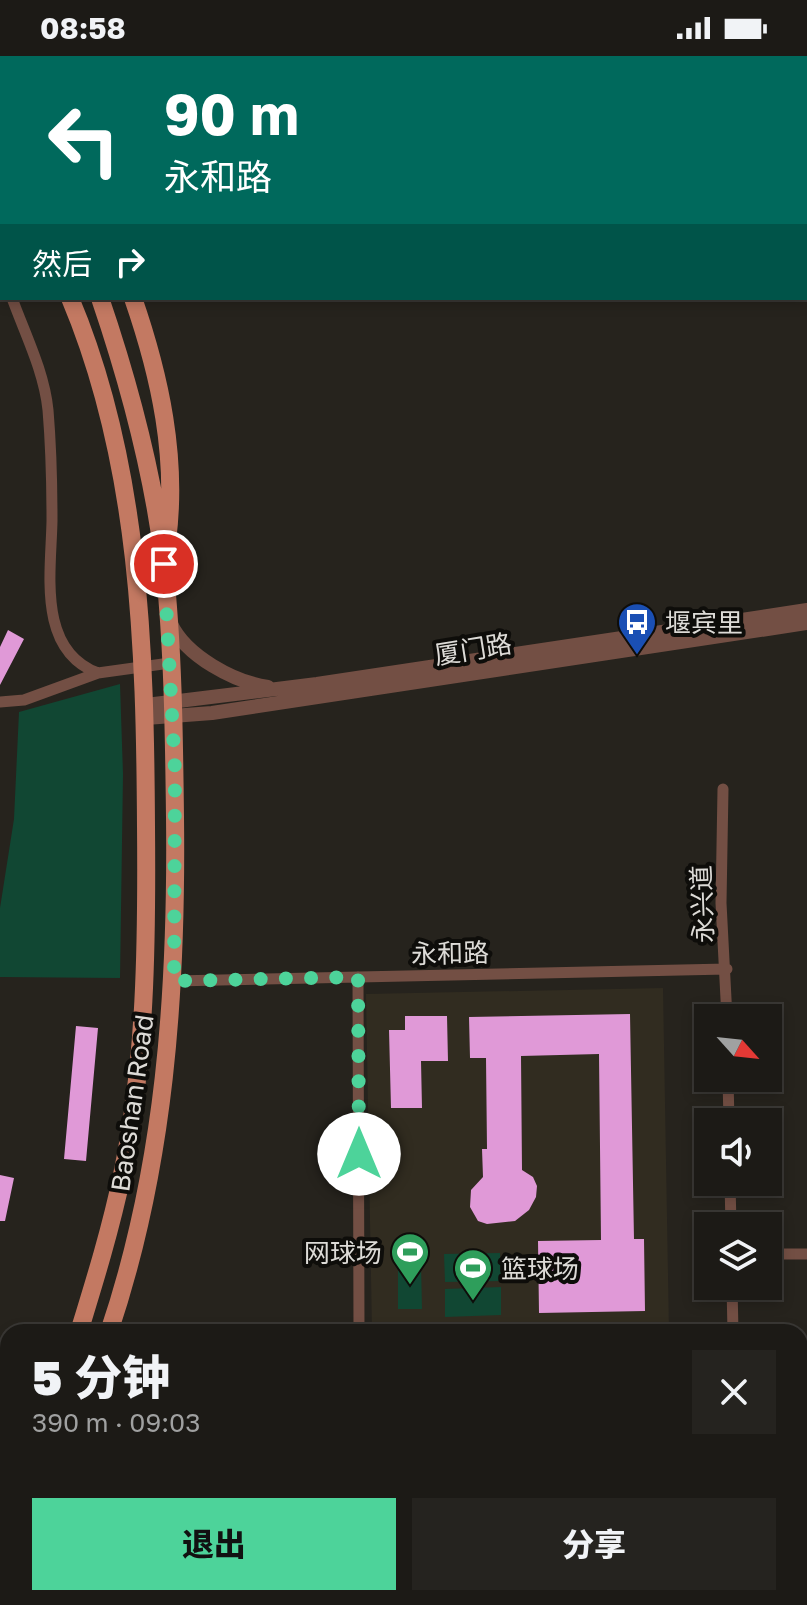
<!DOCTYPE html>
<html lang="zh">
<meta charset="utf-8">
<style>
:root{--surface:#1c1a16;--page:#25231f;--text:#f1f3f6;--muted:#a0a1a1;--line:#3a3835;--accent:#4dd39a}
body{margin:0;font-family:"Golos Text","Noto Sans SC",sans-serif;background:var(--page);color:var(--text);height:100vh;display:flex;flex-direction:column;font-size:30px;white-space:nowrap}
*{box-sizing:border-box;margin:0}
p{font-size:26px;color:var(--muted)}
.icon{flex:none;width:44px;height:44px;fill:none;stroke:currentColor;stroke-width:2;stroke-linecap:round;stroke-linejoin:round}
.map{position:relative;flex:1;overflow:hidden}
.side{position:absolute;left:0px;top:1268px;width:808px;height:282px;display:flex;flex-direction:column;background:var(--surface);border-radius:24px 24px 0 0;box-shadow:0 4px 12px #0003,0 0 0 2px var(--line)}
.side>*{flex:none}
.top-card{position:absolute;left:0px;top:0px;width:808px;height:244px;box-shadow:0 4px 12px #0003,0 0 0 2px var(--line);background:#00695c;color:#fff;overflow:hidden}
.needle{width:52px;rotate:117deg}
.tools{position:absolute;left:694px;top:948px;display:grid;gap:16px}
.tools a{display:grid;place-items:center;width:88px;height:88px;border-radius:0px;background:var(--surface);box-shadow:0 4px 12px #0003,0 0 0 2px var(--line);font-size:40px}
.pin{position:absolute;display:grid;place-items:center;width:68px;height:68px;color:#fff;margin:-34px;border:4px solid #fff;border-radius:50%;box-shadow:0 2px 8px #0007}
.me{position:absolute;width:88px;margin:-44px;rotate:0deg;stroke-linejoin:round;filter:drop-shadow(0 0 6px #0008)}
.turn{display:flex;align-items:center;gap:28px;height:168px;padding:0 32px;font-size:36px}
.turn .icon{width:104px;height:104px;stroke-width:2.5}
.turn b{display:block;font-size:56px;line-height:68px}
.then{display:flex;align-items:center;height:76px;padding:0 32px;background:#0003;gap:16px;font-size:30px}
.round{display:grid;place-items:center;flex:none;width:84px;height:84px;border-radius:0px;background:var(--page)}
.headline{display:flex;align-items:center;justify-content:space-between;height:136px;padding:0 32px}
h1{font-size:48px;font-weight:800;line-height:60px}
.primary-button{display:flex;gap:16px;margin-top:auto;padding:16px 32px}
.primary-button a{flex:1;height:92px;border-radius:0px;background:var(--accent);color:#111;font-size:32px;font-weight:800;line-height:92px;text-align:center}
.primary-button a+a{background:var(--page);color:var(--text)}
.status{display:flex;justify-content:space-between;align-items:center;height:56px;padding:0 40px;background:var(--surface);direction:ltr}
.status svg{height:22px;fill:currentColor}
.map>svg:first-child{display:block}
</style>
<div class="status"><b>08:58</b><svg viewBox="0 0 49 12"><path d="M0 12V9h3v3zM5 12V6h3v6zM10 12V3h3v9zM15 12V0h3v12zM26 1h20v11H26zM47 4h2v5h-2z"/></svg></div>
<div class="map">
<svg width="807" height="1549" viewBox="0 0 807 1549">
<rect width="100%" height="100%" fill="#26231d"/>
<!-- built -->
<path fill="#312c20" d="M663,932l6,344h-297l-6,-338z"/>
<!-- green -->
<path fill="#114733" d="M120,628l3,90 -3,204 -120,-1v-69l14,-89 5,-107z
M500,1197l1,28 -56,1 -1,-28z
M398,1207h23l1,46h-24z
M501,1231v28l-56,2v-28z
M660,1270v6h-273v-2z"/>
<!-- building -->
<path fill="#e099d7" d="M8,574l16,9 -24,46v-38z
M630,958l4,225h10l1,72 -106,2 -1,-72 63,-1 -2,-186 -78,2 1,114 11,7 4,9 -1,11 -7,13 -14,11 -28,3 -9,-3 -8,-14 1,-17 12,-13 -1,-28h5l-1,-91h-16l-1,-41z
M405,960h42l1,45h-27l1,47h-31l-2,-78h16z
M76,970l22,2 -12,133 -22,-2z
M0,1119l14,3 -9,43h-5z"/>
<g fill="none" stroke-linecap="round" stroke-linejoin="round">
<!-- minor -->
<path stroke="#734f44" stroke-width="11" d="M0,210l2,4
M12,242c13,36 32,73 36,112 3,36 4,74 4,111 -1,52 -15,129 46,152
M0,646l24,-2 74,-27 72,-10
M723,733l-2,114 6,115
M358,921l1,355
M174,925l553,-12
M728,1022l1,44
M730,1126l1,44
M768,1198h39
M732,1230l1,46
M360,1542v7
M740,1542v7"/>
<!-- tertiary -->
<path stroke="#734f44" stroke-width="14" d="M171,568c15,32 63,58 97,63
M146,649l171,-21 490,-74
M146,662l66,-5 595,-90"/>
<!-- primary -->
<path stroke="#c37962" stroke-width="18" d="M39,0l1,2
M0,27l2,3
M0,89l2,4
M70,242c70,166 75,351 76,528 1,115 0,235 -24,349 -11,53 -27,105 -43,157
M100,242c29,85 53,175 64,265 9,84 10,170 11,254 2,175 -10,349 -66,515
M133,242c27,78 45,160 34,243
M0,1468l8,-19
M0,1546l8,-18"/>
</g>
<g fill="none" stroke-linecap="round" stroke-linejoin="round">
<!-- route -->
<path stroke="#4dd39a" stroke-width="14" stroke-dasharray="0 25.2" d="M164,508l11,207 -1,210 184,-4 1,177"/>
</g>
<!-- icons -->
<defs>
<symbol id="bus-pin" viewBox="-11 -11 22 30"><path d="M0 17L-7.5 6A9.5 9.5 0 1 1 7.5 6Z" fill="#1a4fb4" stroke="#0e0d0a"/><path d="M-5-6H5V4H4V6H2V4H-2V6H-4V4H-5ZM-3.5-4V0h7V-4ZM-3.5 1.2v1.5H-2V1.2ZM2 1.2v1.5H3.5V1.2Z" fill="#fff"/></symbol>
<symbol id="stadium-pin" viewBox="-11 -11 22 30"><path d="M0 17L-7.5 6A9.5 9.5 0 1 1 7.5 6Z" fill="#2e9e5b" stroke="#0e0d0a"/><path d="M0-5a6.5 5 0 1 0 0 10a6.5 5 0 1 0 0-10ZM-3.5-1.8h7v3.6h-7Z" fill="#fff"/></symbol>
</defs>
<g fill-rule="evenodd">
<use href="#bus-pin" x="615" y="544" width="44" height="60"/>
<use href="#stadium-pin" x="388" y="1174" width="44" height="60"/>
<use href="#stadium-pin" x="451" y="1190" width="44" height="60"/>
</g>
<g text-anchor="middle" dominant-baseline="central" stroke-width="8" stroke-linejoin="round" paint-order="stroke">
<!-- poi labels -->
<g font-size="26" fill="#dddbd7" stroke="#0e0d0a" text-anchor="start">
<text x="665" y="566">堰宾里</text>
<text x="382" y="1196" text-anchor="end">网球场</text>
<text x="501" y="1212">篮球场</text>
</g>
<!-- street labels -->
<g font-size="26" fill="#dddbd7" stroke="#0e0d0a">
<text transform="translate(473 593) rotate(-9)">厦门路</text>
<text transform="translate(702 848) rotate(-92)">永兴道</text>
<text transform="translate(450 897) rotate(-1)">永和路</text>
<text transform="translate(132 1047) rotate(-82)">Baoshan Road</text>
</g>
</g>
</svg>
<div class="tools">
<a><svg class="needle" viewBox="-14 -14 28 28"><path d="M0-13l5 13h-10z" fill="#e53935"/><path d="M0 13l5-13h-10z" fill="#a0a1a1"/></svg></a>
<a><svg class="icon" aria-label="sound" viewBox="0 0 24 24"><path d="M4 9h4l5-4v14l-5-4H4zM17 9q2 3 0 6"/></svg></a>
<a><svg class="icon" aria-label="layers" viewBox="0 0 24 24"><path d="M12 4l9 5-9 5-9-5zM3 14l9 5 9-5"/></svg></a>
</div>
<div class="pin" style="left:164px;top:508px;background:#d93025"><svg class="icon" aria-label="arrive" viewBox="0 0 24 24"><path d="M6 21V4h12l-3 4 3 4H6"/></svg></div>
<svg class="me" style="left:359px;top:1098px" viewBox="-20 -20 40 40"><circle r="19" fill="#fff"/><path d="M0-13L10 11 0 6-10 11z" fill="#4dd39a"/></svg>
<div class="top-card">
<div class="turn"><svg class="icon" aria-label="left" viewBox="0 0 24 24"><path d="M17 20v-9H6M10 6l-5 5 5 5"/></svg><div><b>90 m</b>永和路</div></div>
<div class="then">然后<svg class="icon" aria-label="right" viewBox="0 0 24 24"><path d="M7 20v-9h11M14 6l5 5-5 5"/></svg></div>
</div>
<section class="side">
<div class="headline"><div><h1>5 分钟</h1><p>390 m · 09:03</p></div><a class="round"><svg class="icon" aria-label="close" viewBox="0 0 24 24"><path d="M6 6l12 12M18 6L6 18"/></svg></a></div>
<div class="primary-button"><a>退出</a><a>分享</a></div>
</section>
</div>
